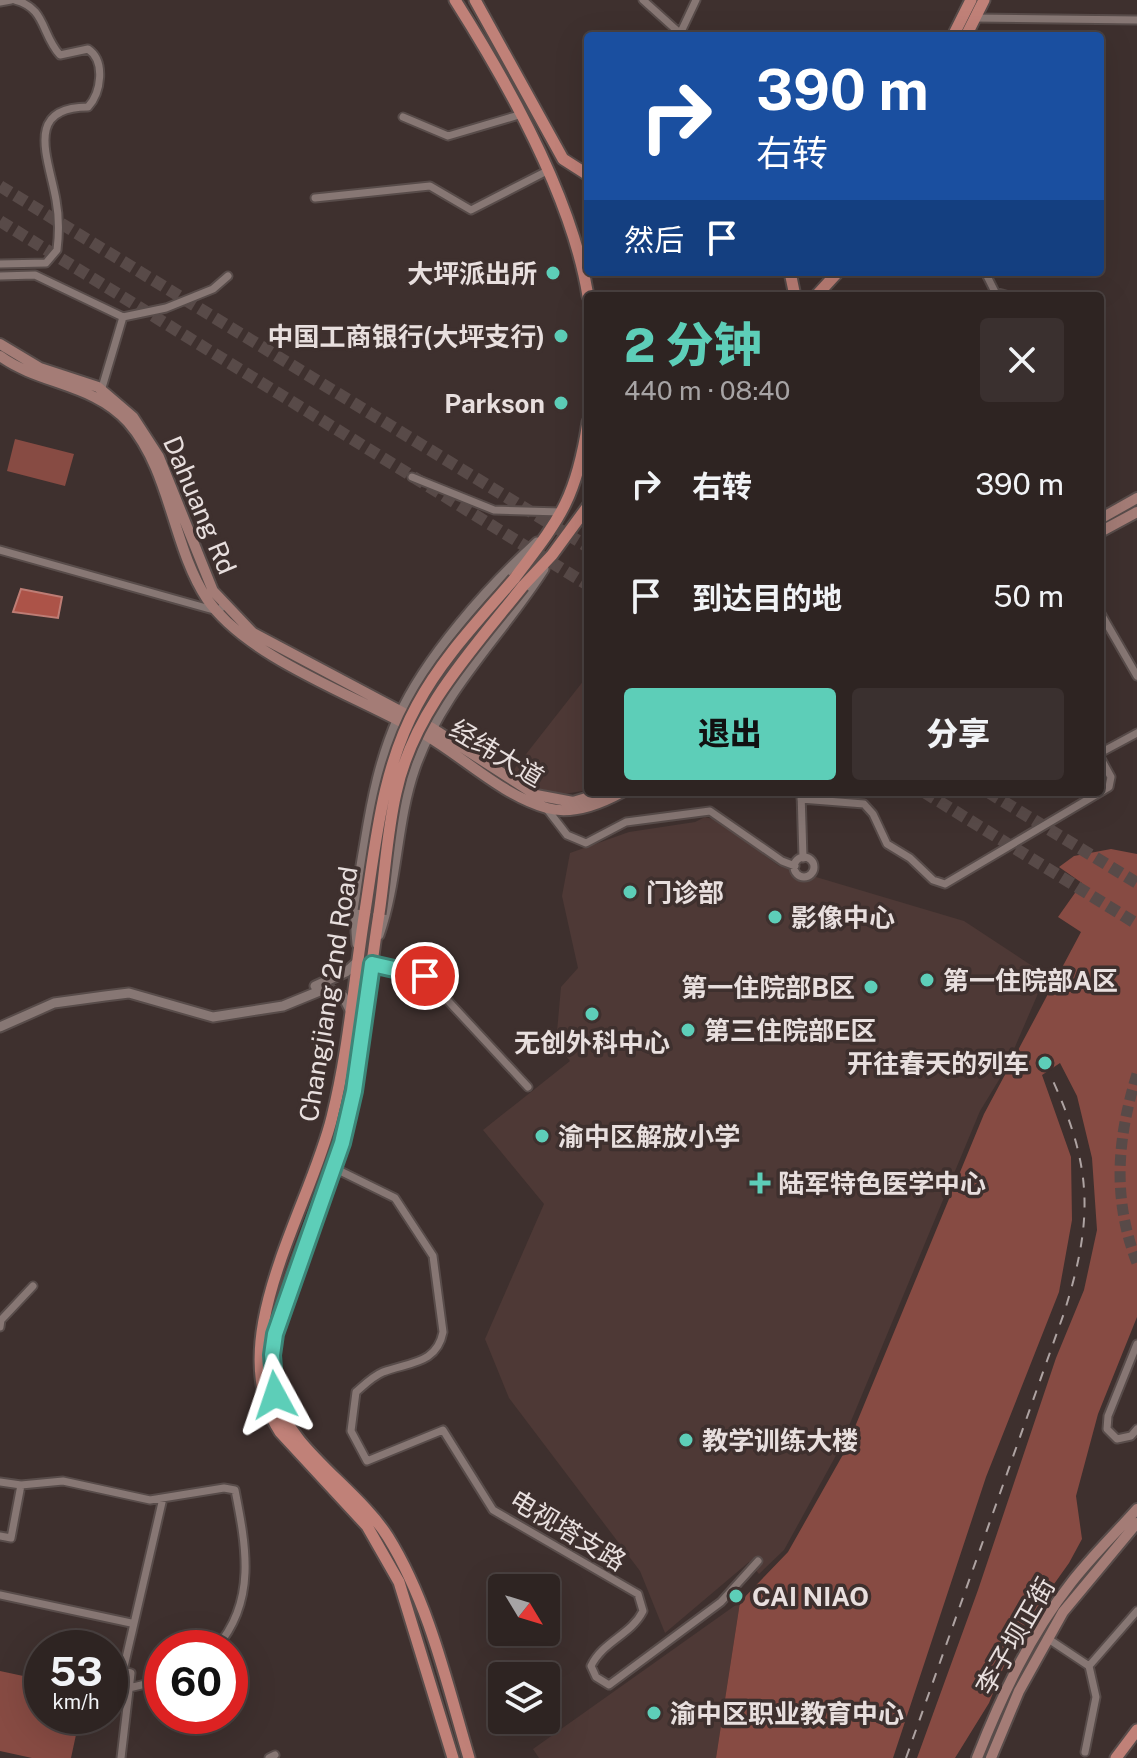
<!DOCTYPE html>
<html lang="zh">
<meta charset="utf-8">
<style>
:root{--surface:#2e2422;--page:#3a302f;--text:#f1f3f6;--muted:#a7a4a5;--line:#494140;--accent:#5dceb8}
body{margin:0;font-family:"Public Sans","Noto Sans SC",sans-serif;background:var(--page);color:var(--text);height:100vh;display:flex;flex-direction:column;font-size:30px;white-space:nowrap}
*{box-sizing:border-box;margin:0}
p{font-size:26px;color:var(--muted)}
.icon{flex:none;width:44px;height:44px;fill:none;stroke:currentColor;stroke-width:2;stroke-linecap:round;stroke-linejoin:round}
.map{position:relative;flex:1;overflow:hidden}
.sheet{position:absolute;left:584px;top:292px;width:520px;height:504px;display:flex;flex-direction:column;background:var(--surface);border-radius:8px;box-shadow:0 8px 32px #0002,0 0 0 2px var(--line)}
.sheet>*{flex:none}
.guide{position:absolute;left:584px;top:32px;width:520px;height:244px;border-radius:8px;box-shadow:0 8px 32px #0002,0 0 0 2px var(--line);background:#1a4fa0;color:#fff;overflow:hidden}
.needle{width:52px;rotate:128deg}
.buttons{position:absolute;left:488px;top:1574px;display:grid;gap:16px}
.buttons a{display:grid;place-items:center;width:72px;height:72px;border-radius:8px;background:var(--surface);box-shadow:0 8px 32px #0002,0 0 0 2px var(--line);font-size:40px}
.speed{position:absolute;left:24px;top:1630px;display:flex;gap:16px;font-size:40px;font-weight:700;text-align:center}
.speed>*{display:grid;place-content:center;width:104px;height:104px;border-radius:50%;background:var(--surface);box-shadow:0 8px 32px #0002,0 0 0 2px var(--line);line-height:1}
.speed small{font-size:20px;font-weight:400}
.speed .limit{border:12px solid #d22;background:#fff;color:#111}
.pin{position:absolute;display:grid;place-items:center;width:68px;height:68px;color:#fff;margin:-34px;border:4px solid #fff;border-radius:50%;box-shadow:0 2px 8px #0007}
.me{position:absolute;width:88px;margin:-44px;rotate:355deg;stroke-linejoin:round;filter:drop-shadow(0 0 6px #0008)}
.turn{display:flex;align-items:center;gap:28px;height:168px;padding:0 40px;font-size:36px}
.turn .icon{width:104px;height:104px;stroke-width:2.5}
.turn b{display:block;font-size:56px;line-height:68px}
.then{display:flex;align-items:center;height:76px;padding:0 40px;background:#0003;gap:16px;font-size:30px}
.round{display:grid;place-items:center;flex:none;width:84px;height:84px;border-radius:8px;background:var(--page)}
.headline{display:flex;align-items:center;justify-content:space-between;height:136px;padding:0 40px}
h1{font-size:48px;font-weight:800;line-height:60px;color:var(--accent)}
.cta{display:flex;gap:16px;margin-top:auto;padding:16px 40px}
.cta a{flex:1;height:92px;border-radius:8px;background:var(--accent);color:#111;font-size:32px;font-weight:800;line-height:92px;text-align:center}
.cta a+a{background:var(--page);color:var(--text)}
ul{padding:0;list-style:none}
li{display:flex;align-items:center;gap:24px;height:112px;padding:0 40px}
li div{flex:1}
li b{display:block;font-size:30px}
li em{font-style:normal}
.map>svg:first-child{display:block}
</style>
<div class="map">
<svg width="1137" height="1758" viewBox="0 0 1137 1758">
<rect width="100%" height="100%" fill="#3e302e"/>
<!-- built -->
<path fill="#4e3936" d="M588,675v115l-23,4 -30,-6 -23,-16z
M705,817l12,3 62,46 185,55 82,54 -41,95 -25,41 -141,339 -55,100 -25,24 -10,-12 -84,71 -25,-62 -131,-173 -24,-59 59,-135 -61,-74 87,-69 -14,-18 5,-56 17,-19 -16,-72 8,-43 59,-21 66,-10z
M740,1602l-24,156h-177l-6,-9z"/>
<!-- green -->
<path fill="#874b43" d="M15,439l59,15 -9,32 -58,-15z
M1111,849l26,5v463l-39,97 -22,82 6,43 -13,24 -54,76 -26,64 -34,55h-38l61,-168 78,-232 28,-68 13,-60 -5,-72 -15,-62 -17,-33 -18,12 29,82 1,63 -13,72 -73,185 -93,281h-177l24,-156 48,-50 57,-101 139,-337 97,-182 -23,-15 24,-34 -23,-16 15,-11z
M0,1671l42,9v36h38l-9,42h-39l-32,-7z"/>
<!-- water -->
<path fill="#ac5348" stroke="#be7d75" stroke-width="2" d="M21,589l41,8 -4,21 -45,-6z"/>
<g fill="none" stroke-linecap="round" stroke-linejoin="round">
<!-- primary-tunnel -->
<path stroke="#584a48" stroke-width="11" stroke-dasharray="11 5.5" stroke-linecap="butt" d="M1137,1074c-20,65 -25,124 0,189"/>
<!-- trunk-tunnel -->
<path stroke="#584a48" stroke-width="12" stroke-dasharray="12 6" stroke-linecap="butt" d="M0,186l588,361
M0,221l588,364
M924,792l213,132
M988,792l149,91"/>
<defs>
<path id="minor" d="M643,0l40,36
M0,2l11,-2
M975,18l162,2
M679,36l17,-36
M403,117l45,19 71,-21
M315,198l115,-12 41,24 76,-39
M0,264l46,-1 11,-13c2,-16 2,-34 -1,-50 -7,-41 -33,-93 32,-93 13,-14 18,-46 0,-58l-28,6c-19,-21 -14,-47 -45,-55
M985,272l10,20 14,4
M0,276l35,-1 88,42 43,-9 47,-19 15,-13
M101,391l22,-74
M412,477l82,33 67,2
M0,550l217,61 8,-6
M1100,612l37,64
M1100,753l37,-20
M801,792l2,66
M801,799l63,5 9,10 14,30 23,14 23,22 12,4 164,-97 2,-10 -11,-20
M547,809l20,26 19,8 40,-21 84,-11 72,50 13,5
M794 867a10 10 0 1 1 20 0a10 10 0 1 1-20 0Z
M372,964l53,12 103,111
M334,1168l61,30 38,58 10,76c-6,32 -34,30 -60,40 -10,4 -19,13 -27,20l-5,39 16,30 76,-31 50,80 145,84 5,17c-12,24 -40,30 -52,55l5,11 13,8 112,-83 37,-41
M0,1327l1,-7 32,-34
M1137,1344l-29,72 -1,13 10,10 14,-3 6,-7
M0,1482l21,3 42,-4 87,19 74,-12 11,2c11,56 22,111 -19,158
M0,1536l11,2 10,-53
M0,1595l131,28
M1047,1638l42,28 7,31 -11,55
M1089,1666l48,-55
M129,1688l33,-8
M121,1758l10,-85 -8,-2 40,-173
M269,1758l6,-3"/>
<path id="tertiary" d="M379,935c19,-54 17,-113 36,-167 28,-79 85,-130 129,-199
M357,944c-4,-36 2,-67 8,-102 7,-43 15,-84 33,-124 28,-62 89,-130 139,-176
M315,986l31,-14 11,-10
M0,1027l54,-24 51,-7 24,-3 84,24 70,-11 44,-18 16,8 7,14"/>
<path id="secondary" d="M0,344l40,24 58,19 35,30 26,40 54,134 40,42 179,95 104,67 37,7 33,-10
M0,356c40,29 93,27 128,66 43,49 44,124 79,177 42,61 156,99 220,137 39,23 75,59 120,72 25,7 53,-4 75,-16
M1100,519l37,-21
M1100,532l37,-20
M977,1758c24,-61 53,-123 94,-175 20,-26 44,-49 66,-74
M991,1758l28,-67 44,-79 74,-89"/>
<path id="primary" d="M455,0c54,85 117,197 133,296
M475,0l88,159 25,16
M953,36l18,-36
M966,36l18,-36
M790,272l5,24
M816,296l22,-24
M514,579c46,-61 62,-79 74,-157
M523,586l29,-31 36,-49
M365,911c-11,68 -16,139 -33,206 -23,94 -111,225 -52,315l87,94 32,56 54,176
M379,914c-11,67 -15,137 -30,204 -18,79 -94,201 -74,278 15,54 83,93 113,141 41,66 59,147 81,221
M1116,1758l21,-28"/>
</defs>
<!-- minor casing -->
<use href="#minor" stroke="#584c4a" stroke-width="11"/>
<!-- tertiary casing -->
<use href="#tertiary" stroke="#584c4a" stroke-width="13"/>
<!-- secondary casing -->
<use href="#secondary" stroke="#584c4a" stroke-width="14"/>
<!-- primary casing -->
<use href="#primary" stroke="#584c4a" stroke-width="15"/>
<!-- minor -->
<use href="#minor" stroke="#877774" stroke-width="7"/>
<!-- tertiary -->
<use href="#tertiary" stroke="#877774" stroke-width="9"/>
<!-- secondary -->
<use href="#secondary" stroke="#a47c76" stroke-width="10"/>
<!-- primary -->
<use href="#primary" stroke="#c08178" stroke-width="11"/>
<!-- rail -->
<path stroke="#aea3a2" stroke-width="2" stroke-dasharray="10 10" stroke-linecap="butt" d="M906,1758l158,-445c29,-92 29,-144 -11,-232"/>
<defs>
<path id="primary-bridge" d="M365,911c11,-70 17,-142 52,-206 25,-47 63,-86 97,-126
M379,914c6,-40 8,-82 17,-121 17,-81 77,-144 127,-207"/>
</defs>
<!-- primary-bridge casing -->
<use href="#primary-bridge" stroke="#584c4a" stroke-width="15" stroke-linecap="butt"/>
<!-- primary-bridge -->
<use href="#primary-bridge" stroke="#c08178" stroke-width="11"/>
</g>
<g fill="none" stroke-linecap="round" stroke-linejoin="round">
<defs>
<path id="route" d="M275,1395l-3,-40 3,-21 67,-191 12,-52 18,-127 53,12"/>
</defs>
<!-- route casing -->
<use href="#route" stroke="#3c8678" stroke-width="20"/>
<!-- route -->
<use href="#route" stroke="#5dceb8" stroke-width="14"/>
</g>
<!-- markers -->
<g fill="#5dceb8" stroke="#3e302e" stroke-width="3">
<circle cx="553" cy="273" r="8"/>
<circle cx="561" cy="336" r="8"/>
<circle cx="561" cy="403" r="8"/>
<circle cx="630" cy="892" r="8"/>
<circle cx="775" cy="917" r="8"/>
<circle cx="927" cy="980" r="8"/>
<circle cx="871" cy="987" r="8"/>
<circle cx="592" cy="1014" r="8"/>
<circle cx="688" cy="1030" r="8"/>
<circle cx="1045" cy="1063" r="8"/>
<circle cx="542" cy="1136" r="8"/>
<path d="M756 1171h8v8h8v8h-8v8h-8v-8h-8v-8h8z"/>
<circle cx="686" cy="1440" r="8"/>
<circle cx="736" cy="1596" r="8"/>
<circle cx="654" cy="1713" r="8"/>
</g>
<g text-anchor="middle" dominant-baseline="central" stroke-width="7" stroke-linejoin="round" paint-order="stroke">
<!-- poi labels -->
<g font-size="26" font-weight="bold" fill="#e8dfde" stroke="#3e302e" text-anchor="start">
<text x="537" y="273" text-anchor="end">大坪派出所</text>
<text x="545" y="336" text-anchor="end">中国工商银行(大坪支行)</text>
<text x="545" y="403" text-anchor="end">Parkson</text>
<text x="646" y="892">门诊部</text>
<text x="791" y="917">影像中心</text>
<text x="943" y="980">第一住院部A区</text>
<text x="855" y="987" text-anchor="end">第一住院部B区</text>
<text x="704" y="1030">第三住院部E区</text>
<text x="592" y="1042" text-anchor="middle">无创外科中心</text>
<text x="1029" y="1063" text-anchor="end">开往春天的列车</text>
<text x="558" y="1136">渝中区解放小学</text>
<text x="778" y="1183">陆军特色医学中心</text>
<text x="702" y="1440">教学训练大楼</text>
<text x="752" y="1596">CAI NIAO</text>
<text x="670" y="1713">渝中区职业教育中心</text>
</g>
<!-- street labels -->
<g font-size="26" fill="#e8dfde" stroke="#3e302e">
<text transform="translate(200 505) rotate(67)">Dahuang Rd</text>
<text transform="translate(497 753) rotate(31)">经纬大道</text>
<text transform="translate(328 994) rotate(-81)">Changjiang 2nd Road</text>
<text transform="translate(568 1530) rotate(31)">电视塔支路</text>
<text transform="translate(1015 1636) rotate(-60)">李子坝正街</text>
</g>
</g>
</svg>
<div class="buttons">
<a><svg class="needle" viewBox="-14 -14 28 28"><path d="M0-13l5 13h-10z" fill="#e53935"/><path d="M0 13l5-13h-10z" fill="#a7a4a5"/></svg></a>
<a><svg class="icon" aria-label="layers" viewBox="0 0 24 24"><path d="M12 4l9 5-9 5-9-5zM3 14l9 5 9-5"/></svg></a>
</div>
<div class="speed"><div>53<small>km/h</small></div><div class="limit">60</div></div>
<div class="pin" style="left:425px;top:976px;background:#d93025"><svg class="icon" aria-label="arrive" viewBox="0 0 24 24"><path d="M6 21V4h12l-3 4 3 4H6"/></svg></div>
<svg class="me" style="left:275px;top:1395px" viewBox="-20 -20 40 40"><path d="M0-17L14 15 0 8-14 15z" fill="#5dceb8" stroke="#fff" stroke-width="4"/></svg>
<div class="guide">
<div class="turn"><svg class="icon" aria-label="right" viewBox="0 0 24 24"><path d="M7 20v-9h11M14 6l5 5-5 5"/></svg><div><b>390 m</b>右转</div></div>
<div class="then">然后<svg class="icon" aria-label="arrive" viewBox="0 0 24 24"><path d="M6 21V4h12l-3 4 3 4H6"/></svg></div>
</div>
<section class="sheet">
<div class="headline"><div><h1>2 分钟</h1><p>440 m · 08:40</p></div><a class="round"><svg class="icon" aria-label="close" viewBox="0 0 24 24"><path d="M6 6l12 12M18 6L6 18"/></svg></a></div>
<ul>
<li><svg class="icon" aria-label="right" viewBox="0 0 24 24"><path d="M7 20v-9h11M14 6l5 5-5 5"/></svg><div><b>右转</b></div><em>390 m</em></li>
<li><svg class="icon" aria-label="arrive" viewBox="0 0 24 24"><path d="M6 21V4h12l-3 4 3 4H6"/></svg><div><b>到达目的地</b></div><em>50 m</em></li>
</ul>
<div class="cta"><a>退出</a><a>分享</a></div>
</section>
</div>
